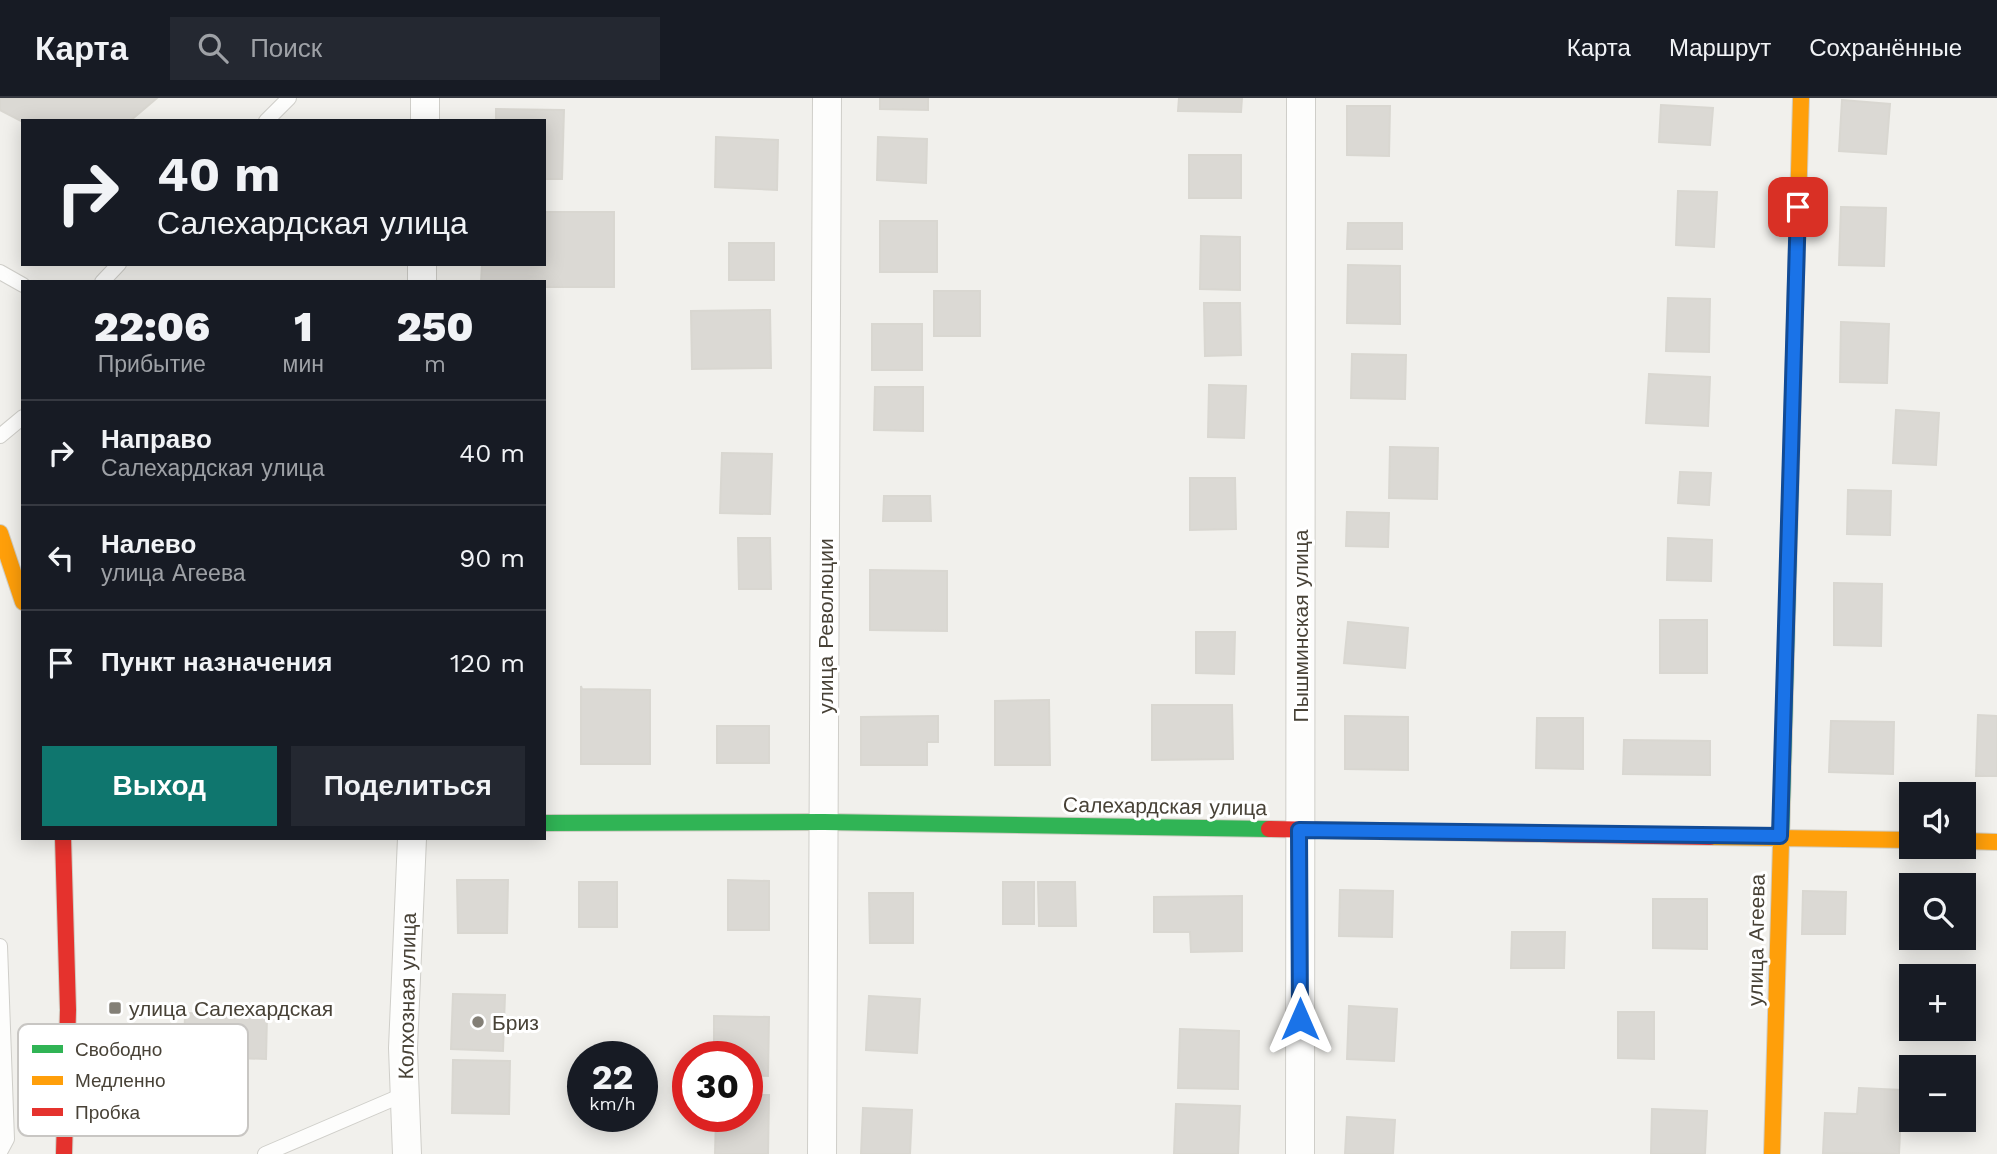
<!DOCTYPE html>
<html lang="ru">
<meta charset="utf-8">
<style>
:root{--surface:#171b24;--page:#242831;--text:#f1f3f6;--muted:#9ea1a6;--line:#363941;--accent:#0f766e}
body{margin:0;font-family:"Work Sans",sans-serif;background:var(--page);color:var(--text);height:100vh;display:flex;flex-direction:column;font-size:26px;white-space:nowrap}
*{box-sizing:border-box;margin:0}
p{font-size:23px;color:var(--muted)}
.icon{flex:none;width:38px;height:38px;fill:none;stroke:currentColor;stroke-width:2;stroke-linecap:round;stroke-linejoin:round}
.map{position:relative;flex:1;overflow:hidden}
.details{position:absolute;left:21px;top:182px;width:525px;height:560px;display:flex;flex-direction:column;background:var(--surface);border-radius:0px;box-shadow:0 4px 18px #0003}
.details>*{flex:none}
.guide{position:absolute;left:21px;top:21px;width:525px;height:147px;border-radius:0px;box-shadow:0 4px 18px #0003;background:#171b24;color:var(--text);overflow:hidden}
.fabs{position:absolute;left:1899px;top:684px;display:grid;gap:14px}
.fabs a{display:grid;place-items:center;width:77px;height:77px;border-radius:0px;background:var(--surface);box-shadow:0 4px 18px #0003;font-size:35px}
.speed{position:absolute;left:567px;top:943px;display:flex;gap:14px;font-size:35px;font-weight:700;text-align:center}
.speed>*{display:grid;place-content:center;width:91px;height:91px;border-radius:50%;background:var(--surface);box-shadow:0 4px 18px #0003;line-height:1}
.speed small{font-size:18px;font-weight:400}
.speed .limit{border:10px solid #d22;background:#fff;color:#111}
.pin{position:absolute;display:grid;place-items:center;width:60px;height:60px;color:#fff;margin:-30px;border-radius:14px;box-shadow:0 4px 10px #0006}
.me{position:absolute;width:77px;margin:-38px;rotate:0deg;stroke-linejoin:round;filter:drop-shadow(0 0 5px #0008)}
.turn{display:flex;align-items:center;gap:24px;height:147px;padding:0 21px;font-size:32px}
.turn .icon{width:91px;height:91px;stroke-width:2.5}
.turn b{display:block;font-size:49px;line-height:60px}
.eta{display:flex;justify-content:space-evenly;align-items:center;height:119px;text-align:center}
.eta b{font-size:42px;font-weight:800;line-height:49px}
.cta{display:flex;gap:14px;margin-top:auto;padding:14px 21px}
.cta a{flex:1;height:80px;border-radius:0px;background:var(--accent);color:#fff;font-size:28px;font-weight:800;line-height:80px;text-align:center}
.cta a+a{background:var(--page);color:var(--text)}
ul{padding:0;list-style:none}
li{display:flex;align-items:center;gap:21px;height:105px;padding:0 21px;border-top:2px solid var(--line)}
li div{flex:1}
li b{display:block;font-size:26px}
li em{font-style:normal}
header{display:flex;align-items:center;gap:42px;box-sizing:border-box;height:98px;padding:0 35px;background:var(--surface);border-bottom:2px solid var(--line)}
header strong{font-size:33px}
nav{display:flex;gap:38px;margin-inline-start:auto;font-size:24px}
.search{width:490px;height:63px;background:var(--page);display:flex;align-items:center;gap:18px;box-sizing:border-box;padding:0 24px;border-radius:0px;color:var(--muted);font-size:26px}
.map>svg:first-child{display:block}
</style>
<header>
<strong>Карта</strong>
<div class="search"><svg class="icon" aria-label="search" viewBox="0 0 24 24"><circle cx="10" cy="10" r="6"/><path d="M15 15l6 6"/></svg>Поиск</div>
<nav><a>Карта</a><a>Маршрут</a><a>Сохранённые</a></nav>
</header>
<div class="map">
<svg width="1997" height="1056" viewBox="0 0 1997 1056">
<rect width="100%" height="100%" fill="#f1f0ec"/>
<!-- building -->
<path fill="#dbd9d4" stroke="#d9d7d1" stroke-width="2" d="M0,0h157l-27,23 -107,1 -23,-12z
M880,0h48v12l-48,-1z
M1179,0h63l-1,14 -63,-1z
M1842,2l48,4 -4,50 -47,-3z
M1661,7l52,3 -3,37 -51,-3z
M1347,8h43l-1,50 -42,-1z
M496,11l68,1 -2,69h-18v-58h-48z
M716,39l62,3 -1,50 -62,-3z
M878,39l49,2 -1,44 -49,-3z
M1189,57h52v43h-52z
M1678,93l39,1 -3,55 -38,-2z
M1841,109l45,1 -2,58 -45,-1z
M544,114h70v75h-70v-5h-63l1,-18h62z
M880,123h57v51h-57z
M1348,125h54v26h-55z
M1201,138l39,1v53l-40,-1z
M729,145h45v37h-45z
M1348,167l52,1v58l-53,-1z
M934,193h46v45h-46z
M1668,200l42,1 -1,53 -43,-1z
M1204,205h36l1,52 -36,1z
M770,212l1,58 -79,1 -1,-58z
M1841,224l48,2 -2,59 -47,-1z
M872,226h50v46h-50z
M1352,256l54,1 -1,44 -54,-1z
M1649,276l61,3 -2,49 -62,-3z
M1209,287l37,1 -2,52 -36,-1z
M875,289h48v44l-49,-1z
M1896,312l43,3 -3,52 -43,-2z
M1390,349l48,1 -1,51 -48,-1z
M722,355l50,1 -2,60 -50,-1z
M1680,374l31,1 -2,32 -31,-2z
M1190,380h45l1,51 -46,1z
M1848,392l43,1 -1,44 -43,-1z
M884,398h46l1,25h-48z
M1347,414l42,1 -1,34 -42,-1z
M738,440h32l1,51h-32z
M1668,440l44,2 -1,41 -44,-1z
M870,472l77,1v60l-77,-1z
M1834,485l48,1 -1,62 -47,-1z
M1660,522h47v53h-47z
M1348,524l60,6 -3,40 -61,-5z
M1196,534h39l-1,42 -38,-1z
M581,588l1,3 68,1v74h-69z
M1049,602l1,65h-55v-64z
M1152,607h80l1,54 -81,1z
M1978,617l19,1v60h-21z
M938,618v26h-11v23h-66v-48z
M1345,618l63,1v53l-63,-1z
M1537,620h46v51l-47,-1z
M1831,623l63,1 -1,52 -64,-2z
M717,628h52v37h-52z
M1624,642l86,1v34l-87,-1z
M457,782h51l-1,53h-49z
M728,782l41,1v49h-41z
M579,784h38v45h-38z
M1003,784h31v42h-31z
M1038,784h37l1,44h-37z
M1340,792l53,1 -1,46 -53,-1z
M1803,793l43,1 -1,42h-43z
M869,795h44v50h-43z
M1242,798v55l-51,1 -1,-20h-36v-35z
M1653,801h54v50l-54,-1z
M1512,834h53l-1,36h-53z
M453,896l52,1 -2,56 -52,-2z
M869,898l51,3 -3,54 -51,-3z
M1349,908l48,3 -3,52 -47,-2z
M1618,914h36v47l-36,-1z
M185,915l82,2 -1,44 -82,-3z
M714,918l55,1 -1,59 -21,-1v-18h-33z
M1180,931l59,2 -1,58 -60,-1z
M453,962l57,1 -1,53 -57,-1z
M1859,990l43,2 -3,64 -76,-1 2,-40 32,1z
M747,997h22l-1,59h-53l1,-38h31z
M1176,1006l64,2 -2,48h-64z
M863,1010l49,2 -2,44h-49z
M1652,1011l55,2 -2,43h-54z
M1347,1019l48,3 -2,34h-48z"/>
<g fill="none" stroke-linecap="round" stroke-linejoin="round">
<defs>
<path id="lane" d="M266,23l23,-23
M0,174l23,13
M102,184l17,-18
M0,338l23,-19
M0,848l7,193 -7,13
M265,1056l140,-60"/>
<path id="street" d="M425,23v-23
M422,184v-18
M407,1056l-4,-106 9,-210
M822,1056l5,-1056
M1300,1056l1,-1056"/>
<path id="fast" d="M544,725l280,-1 445,7
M1781,744l10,-376"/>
<path id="slow" d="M1791,368l10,-368
M0,435l23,69
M1710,739l201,3
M1964,743l33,1
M1772,1056l9,-312"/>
<path id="jam" d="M1269,731l441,8
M63,740l5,172 -4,144"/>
</defs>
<!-- lane casing -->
<use href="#lane" stroke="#cfcec9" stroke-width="16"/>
<!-- street casing -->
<use href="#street" stroke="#cfcec9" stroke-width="30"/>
<!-- fast casing -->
<use href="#fast" stroke="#d0cdc3" stroke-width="18"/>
<!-- slow casing -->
<use href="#slow" stroke="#d0cdc3" stroke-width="18"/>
<!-- jam casing -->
<use href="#jam" stroke="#d0cdc3" stroke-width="18"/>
<!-- lane -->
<use href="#lane" stroke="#fdfdfc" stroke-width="14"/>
<!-- street -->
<use href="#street" stroke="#fdfdfc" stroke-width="28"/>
<!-- fast -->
<use href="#fast" stroke="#30b455" stroke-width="16"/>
<!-- slow -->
<use href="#slow" stroke="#ff9f0a" stroke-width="16"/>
<!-- jam -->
<use href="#jam" stroke="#e5322d" stroke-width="16"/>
</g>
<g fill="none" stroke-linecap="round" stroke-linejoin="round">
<defs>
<path id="route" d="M1300,921l-1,-189 481,6 18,-629"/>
</defs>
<!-- route casing -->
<use href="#route" stroke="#114b97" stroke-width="18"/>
<!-- route -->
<use href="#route" stroke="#1a73e8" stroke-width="12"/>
</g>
<!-- markers -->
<g fill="#837f76" stroke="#fff" stroke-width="2.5">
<rect x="108" y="903" width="14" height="14" rx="3.5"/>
<circle cx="478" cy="924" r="7"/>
</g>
<g text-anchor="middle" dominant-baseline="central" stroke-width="6" stroke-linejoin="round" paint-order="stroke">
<!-- street labels -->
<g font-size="21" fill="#484237" stroke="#fff">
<text transform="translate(825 528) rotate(-90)">улица Революции</text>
<text transform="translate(1300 528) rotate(-90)">Пышминская улица</text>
<text transform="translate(1165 708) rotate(1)">Салехардская улица</text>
<text transform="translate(1756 842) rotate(-89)">улица Агеева</text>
<text transform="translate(407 898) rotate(-89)">Колхозная улица</text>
</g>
<!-- poi labels -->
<g font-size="21" fill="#484237" stroke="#fff" text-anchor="start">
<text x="129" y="910">улица Салехардская</text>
<text x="492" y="924">Бриз</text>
</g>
</g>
<!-- legend -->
<rect x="18" y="926" width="230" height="112" rx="10" fill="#fff" stroke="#c8c6c3" stroke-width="2"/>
<rect x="32" y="947" width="31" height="8" fill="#30b455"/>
<rect x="32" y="978" width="31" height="9" fill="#ff9f0a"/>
<rect x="32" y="1010" width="31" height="8" fill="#e5322d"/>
<g font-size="19" fill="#484237">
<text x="75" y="958">Свободно</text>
<text x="75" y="989">Медленно</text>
<text x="75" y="1021">Пробка</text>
</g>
</svg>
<div class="fabs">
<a><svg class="icon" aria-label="sound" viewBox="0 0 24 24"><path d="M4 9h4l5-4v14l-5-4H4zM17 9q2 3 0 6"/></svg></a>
<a><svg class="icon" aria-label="search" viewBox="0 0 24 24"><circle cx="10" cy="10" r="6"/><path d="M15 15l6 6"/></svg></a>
<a>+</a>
<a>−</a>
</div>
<div class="speed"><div>22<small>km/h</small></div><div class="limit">30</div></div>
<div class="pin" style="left:1798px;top:109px;background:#d93025"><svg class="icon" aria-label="arrive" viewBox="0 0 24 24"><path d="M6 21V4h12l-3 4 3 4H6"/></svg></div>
<svg class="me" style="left:1300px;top:921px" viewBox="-20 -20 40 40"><path d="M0-17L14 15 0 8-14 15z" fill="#1a73e8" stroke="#fff" stroke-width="4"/></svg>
<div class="guide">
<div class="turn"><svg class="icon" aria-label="right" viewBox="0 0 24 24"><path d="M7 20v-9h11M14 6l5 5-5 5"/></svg><div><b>40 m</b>Салехардская улица</div></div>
</div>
<section class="details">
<div class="eta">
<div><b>22:06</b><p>Прибытие</p></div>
<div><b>1</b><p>мин</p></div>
<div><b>250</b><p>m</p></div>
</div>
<ul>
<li><svg class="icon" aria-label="right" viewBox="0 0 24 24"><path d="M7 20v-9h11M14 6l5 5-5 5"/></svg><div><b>Направо</b><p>Салехардская улица</p></div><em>40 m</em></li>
<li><svg class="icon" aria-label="left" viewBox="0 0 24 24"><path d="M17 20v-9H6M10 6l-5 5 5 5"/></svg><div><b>Налево</b><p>улица Агеева</p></div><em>90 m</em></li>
<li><svg class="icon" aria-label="arrive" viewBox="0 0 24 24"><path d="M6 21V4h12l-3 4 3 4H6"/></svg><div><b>Пункт назначения</b></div><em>120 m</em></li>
</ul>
<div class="cta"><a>Выход</a><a>Поделиться</a></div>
</section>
</div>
